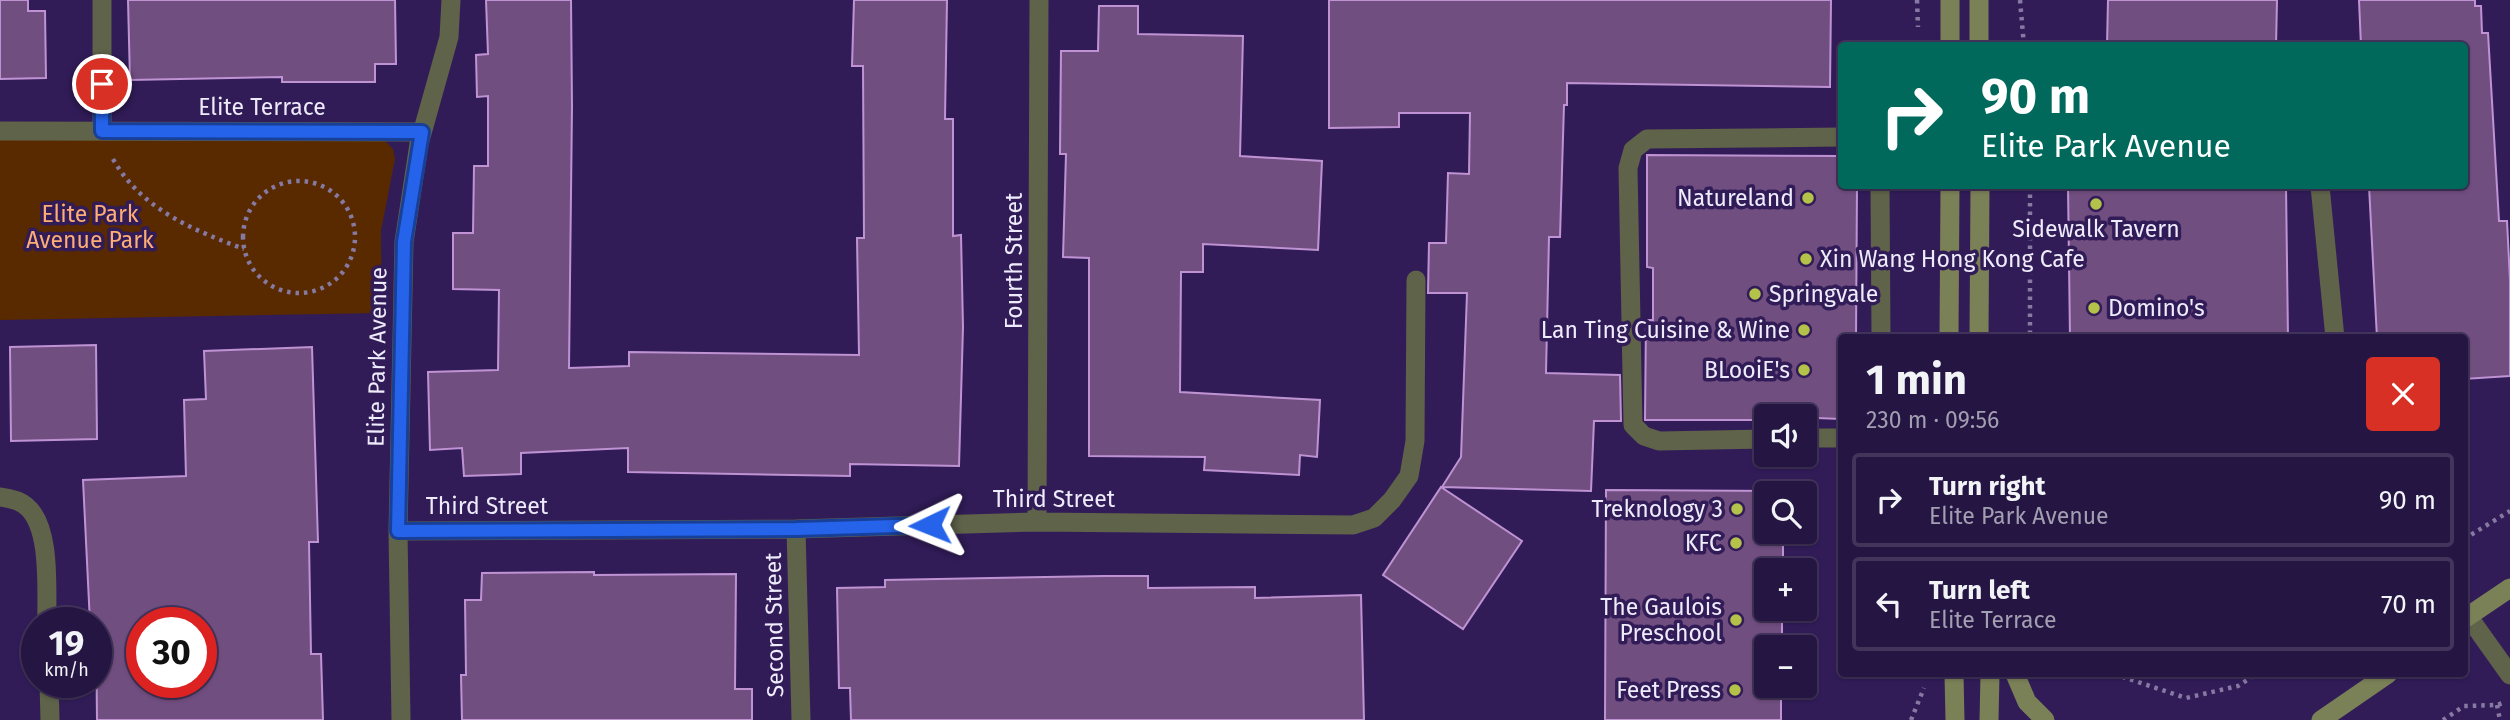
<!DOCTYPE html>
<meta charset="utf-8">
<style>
:root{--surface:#251542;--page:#2d1e49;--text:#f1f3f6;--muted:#a39fb2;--line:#42345b}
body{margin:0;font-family:"Fira Sans",sans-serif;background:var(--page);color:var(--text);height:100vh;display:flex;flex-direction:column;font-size:26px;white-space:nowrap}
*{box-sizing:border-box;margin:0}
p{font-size:23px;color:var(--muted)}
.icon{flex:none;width:38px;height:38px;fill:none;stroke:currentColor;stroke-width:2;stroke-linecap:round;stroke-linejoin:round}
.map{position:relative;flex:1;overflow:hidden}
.panel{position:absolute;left:1838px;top:334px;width:630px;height:343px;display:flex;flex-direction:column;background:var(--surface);border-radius:7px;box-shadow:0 2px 5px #0004,0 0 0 2px var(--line)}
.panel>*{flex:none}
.top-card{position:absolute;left:1838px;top:42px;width:630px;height:147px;border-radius:7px;box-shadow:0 2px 5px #0004,0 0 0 2px var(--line);background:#00695c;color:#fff;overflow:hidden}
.fabs{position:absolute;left:1754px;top:404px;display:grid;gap:14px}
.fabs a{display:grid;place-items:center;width:63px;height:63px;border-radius:7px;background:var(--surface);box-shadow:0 2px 5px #0004,0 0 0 2px var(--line);font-size:35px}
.speed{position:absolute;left:21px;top:607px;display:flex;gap:14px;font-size:35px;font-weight:700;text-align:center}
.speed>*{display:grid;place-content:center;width:91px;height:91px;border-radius:50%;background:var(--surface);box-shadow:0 2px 5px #0004,0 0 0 2px var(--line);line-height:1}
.speed small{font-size:18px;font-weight:400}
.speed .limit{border:10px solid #d22;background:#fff;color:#111}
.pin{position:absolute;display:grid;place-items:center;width:60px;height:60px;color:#fff;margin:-30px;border:4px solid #fff;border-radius:50%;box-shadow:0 2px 7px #0007}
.me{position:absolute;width:77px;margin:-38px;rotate:268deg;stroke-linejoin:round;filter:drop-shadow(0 0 5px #0008)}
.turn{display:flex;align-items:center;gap:24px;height:147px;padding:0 28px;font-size:32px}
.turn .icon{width:91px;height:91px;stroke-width:2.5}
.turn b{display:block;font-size:49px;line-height:60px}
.round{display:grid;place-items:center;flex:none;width:74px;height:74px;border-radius:7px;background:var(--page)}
.headline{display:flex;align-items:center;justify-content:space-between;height:119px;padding:0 28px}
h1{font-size:42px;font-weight:700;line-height:52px}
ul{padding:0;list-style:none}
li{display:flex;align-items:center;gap:21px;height:94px;margin:0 14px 10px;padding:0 14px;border:4px solid var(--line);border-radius:7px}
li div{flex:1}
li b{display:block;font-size:26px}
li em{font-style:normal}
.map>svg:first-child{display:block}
</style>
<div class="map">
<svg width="2510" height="720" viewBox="0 0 2510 720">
<rect width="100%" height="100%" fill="#311c58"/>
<!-- green -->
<path fill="#592900" d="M0,137l385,4 8,8 2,10 -14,72 1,82 -382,7z"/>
<!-- building -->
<path fill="#714e80" stroke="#bf93d3" stroke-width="2" fill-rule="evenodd" d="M0,0h28v11h17l1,67 -46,1z
M128,0h267l1,64h-21v18h-93v-5l-152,3z
M486,0h85l1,106 -3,262 60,-2v-14l230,3 -2,-117h7l-1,-172h-11l2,-66h93l-2,119h8v117l8,-1 2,92 -4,139 -109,-2v12l-222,-4v-24l-107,5v21l-57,2 -2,-28 -32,2 -2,-78 70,-2 1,-80 -46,-1v-56h20l1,-67h14v-70l-11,1 -1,-42 12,-1z
M1329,0h502l-1,87 -263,-4v22h-3l-4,132h-11l-3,136 74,2 1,46h-27l-3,70 -149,-4 19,-30 6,-164h-39l1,-50h17l2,-70 21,1 1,-61h-71v14l-70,1z
M2108,0h169l-1,46h-169z
M2359,0h116v6h6l1,27h6l11,188h8l3,59v96l-46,3v-41h-87l-8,-152h95v-140h-103z
M1099,6h39v28l105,2 -3,120 82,5 -4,89 -115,-6v28h-22l-1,120 140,8 -3,57 -17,-2 -1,20 -95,-5 1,-13 -116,-1v-198l-26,-1 3,-103h-6l1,-103h37z
M1647,155l194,1v30h16l-1,152h-15v81l-75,-3v4h-121l1,-100h7v-52l-6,-1z
M2068,186h218l2,152h-218z
M96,345l1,94 -86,2 -1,-94z
M312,347l6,195h-9l2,112h10l2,66h-226l-1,-97h-6l-7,-143 103,-4 -2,-76 22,-1 -2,-48zM142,623h59v59h-59z
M1441,487l81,54 -59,88 -80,-54z
M1606,490l177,1v3h-17v38h17v38h-17v39h16v39h-16v38h15v34h-176z
M594,572v3l142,-1 -1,115h17v31h-290l-1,-45h5l-1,-75h16l1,-27z
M1104,576h44v12l107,-1v11l106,-3 3,125h-513l-1,-32h-11l-2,-100 48,-1v-7z"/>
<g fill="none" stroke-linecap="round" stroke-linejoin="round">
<!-- path -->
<path stroke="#867aa2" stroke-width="4.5" stroke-dasharray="3.5 5" stroke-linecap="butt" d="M1917,0l1,27
M2020,0l4,46
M113,159c28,50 80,71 131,90
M243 237a56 56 0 1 1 112 0a56 56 0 1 1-112 0Z
M2030,186v152
M2464,539l46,-28
M2114,674l72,24 52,-12 18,-12
M2497,705l3,15
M1911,720l13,-32
M2443,720l21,-14 33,-1 6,-2"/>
<!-- service -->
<path stroke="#5f6349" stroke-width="19" d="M1880,186l1,152
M1804,438h37
M1766,439l-107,2 -15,-5 -11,-11 -5,-257 5,-18 14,-11 194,-2"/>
<!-- minor -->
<path stroke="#5f6349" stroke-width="19" d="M102,0v131
M0,131l422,1
M2320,186l15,152
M0,497c8,1 20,4 26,9 26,21 20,86 21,117
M1037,522l2,-522
M796,529l5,191
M398,531l398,-2 241,-7 316,3 21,-7 18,-18 17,-24 6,-35 1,-161
M2468,616l42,59
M49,682l1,38
M401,720l-3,-189 6,-289 15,-98 30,-107 2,-37"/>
<!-- secondary -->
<path stroke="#7b8157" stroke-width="19" d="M1950,0v46
M1979,0v46
M1949,338l1,-152
M1979,338l1,-152
M2464,619l46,-31
M1954,674l1,46
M2015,674l12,28 18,18
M1989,720l1,-46
M2321,720l67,-46"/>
</g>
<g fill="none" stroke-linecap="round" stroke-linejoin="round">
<defs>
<path id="route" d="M102,84v47l320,1 -18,110 -6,289 398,-2 134,-4"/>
</defs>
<!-- route casing -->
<use href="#route" stroke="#184099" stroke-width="18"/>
<!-- route -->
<use href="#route" stroke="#2563eb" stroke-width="12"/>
</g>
<!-- markers -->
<g fill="#b5c24a" stroke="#311c58" stroke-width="2.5">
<circle cx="1808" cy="198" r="7"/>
<circle cx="2096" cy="204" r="7"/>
<circle cx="1806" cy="259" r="7"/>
<circle cx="1755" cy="294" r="7"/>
<circle cx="2094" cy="308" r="7"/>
<circle cx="1804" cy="330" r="7"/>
<circle cx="1804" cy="370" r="7"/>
<circle cx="1737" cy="509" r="7"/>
<circle cx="1736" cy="543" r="7"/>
<circle cx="1736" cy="620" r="7"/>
<circle cx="1735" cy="690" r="7"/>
</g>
<g text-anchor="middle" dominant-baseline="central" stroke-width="7" stroke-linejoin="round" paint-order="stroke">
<!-- street labels -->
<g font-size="23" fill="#eeebfb" stroke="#311c58">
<text x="262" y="107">Elite Terrace</text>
<text transform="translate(1014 261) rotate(-90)">Fourth Street</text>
<text transform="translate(377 357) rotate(-89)">Elite Park Avenue</text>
<text x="1054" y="499">Third Street</text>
<text x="487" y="506">Third Street</text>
<text transform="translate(774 625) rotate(-91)">Second Street</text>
</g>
<!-- poi labels -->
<g font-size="23" fill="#eeebfb" stroke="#311c58" text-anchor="end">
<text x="1794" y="198">Natureland</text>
<text x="2096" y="229" text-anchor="middle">Sidewalk Tavern</text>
<text x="1820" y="259" text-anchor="start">Xin Wang Hong Kong Cafe</text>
<text x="1769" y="294" text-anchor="start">Springvale</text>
<text x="2108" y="308" text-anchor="start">Domino's</text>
<text x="1790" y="330">Lan Ting Cuisine &amp; Wine</text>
<text x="1790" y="370">BLooiE's</text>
<text x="1723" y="509">Treknology 3</text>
<text x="1722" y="543">KFC</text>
<text x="1722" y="607">The Gaulois<tspan x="1722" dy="26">Preschool</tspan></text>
<text x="1721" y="690">Feet Press</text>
</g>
<!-- park labels -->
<g font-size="23" fill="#fdad75" stroke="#311c58">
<text x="90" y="214">Elite Park<tspan x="90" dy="26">Avenue Park</tspan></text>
</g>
</g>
</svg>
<div class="fabs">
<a><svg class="icon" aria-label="sound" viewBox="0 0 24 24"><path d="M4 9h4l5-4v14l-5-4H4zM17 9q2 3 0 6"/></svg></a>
<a><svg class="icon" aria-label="search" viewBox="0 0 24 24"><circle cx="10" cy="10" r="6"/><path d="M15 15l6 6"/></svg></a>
<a>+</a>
<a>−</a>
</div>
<div class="speed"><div>19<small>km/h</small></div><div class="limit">30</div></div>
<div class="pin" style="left:102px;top:84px;background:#d93025"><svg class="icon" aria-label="arrive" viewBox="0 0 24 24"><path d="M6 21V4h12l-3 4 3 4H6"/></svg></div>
<svg class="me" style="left:930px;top:525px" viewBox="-20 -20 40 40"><path d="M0-17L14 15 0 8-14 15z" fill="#2563eb" stroke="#fff" stroke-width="4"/></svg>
<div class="top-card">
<div class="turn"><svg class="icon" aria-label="right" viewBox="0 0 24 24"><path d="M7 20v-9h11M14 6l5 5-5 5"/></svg><div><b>90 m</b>Elite Park Avenue</div></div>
</div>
<section class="panel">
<div class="headline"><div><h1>1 min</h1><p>230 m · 09:56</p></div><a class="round" style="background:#d93025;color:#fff"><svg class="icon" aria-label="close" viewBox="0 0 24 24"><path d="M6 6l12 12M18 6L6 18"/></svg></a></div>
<ul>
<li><svg class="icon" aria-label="right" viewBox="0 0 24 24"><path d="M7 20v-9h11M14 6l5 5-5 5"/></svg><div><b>Turn right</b><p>Elite Park Avenue</p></div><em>90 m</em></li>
<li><svg class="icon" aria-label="left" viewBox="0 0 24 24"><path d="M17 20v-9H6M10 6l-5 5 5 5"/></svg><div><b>Turn left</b><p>Elite Terrace</p></div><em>70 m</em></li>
</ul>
</section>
</div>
